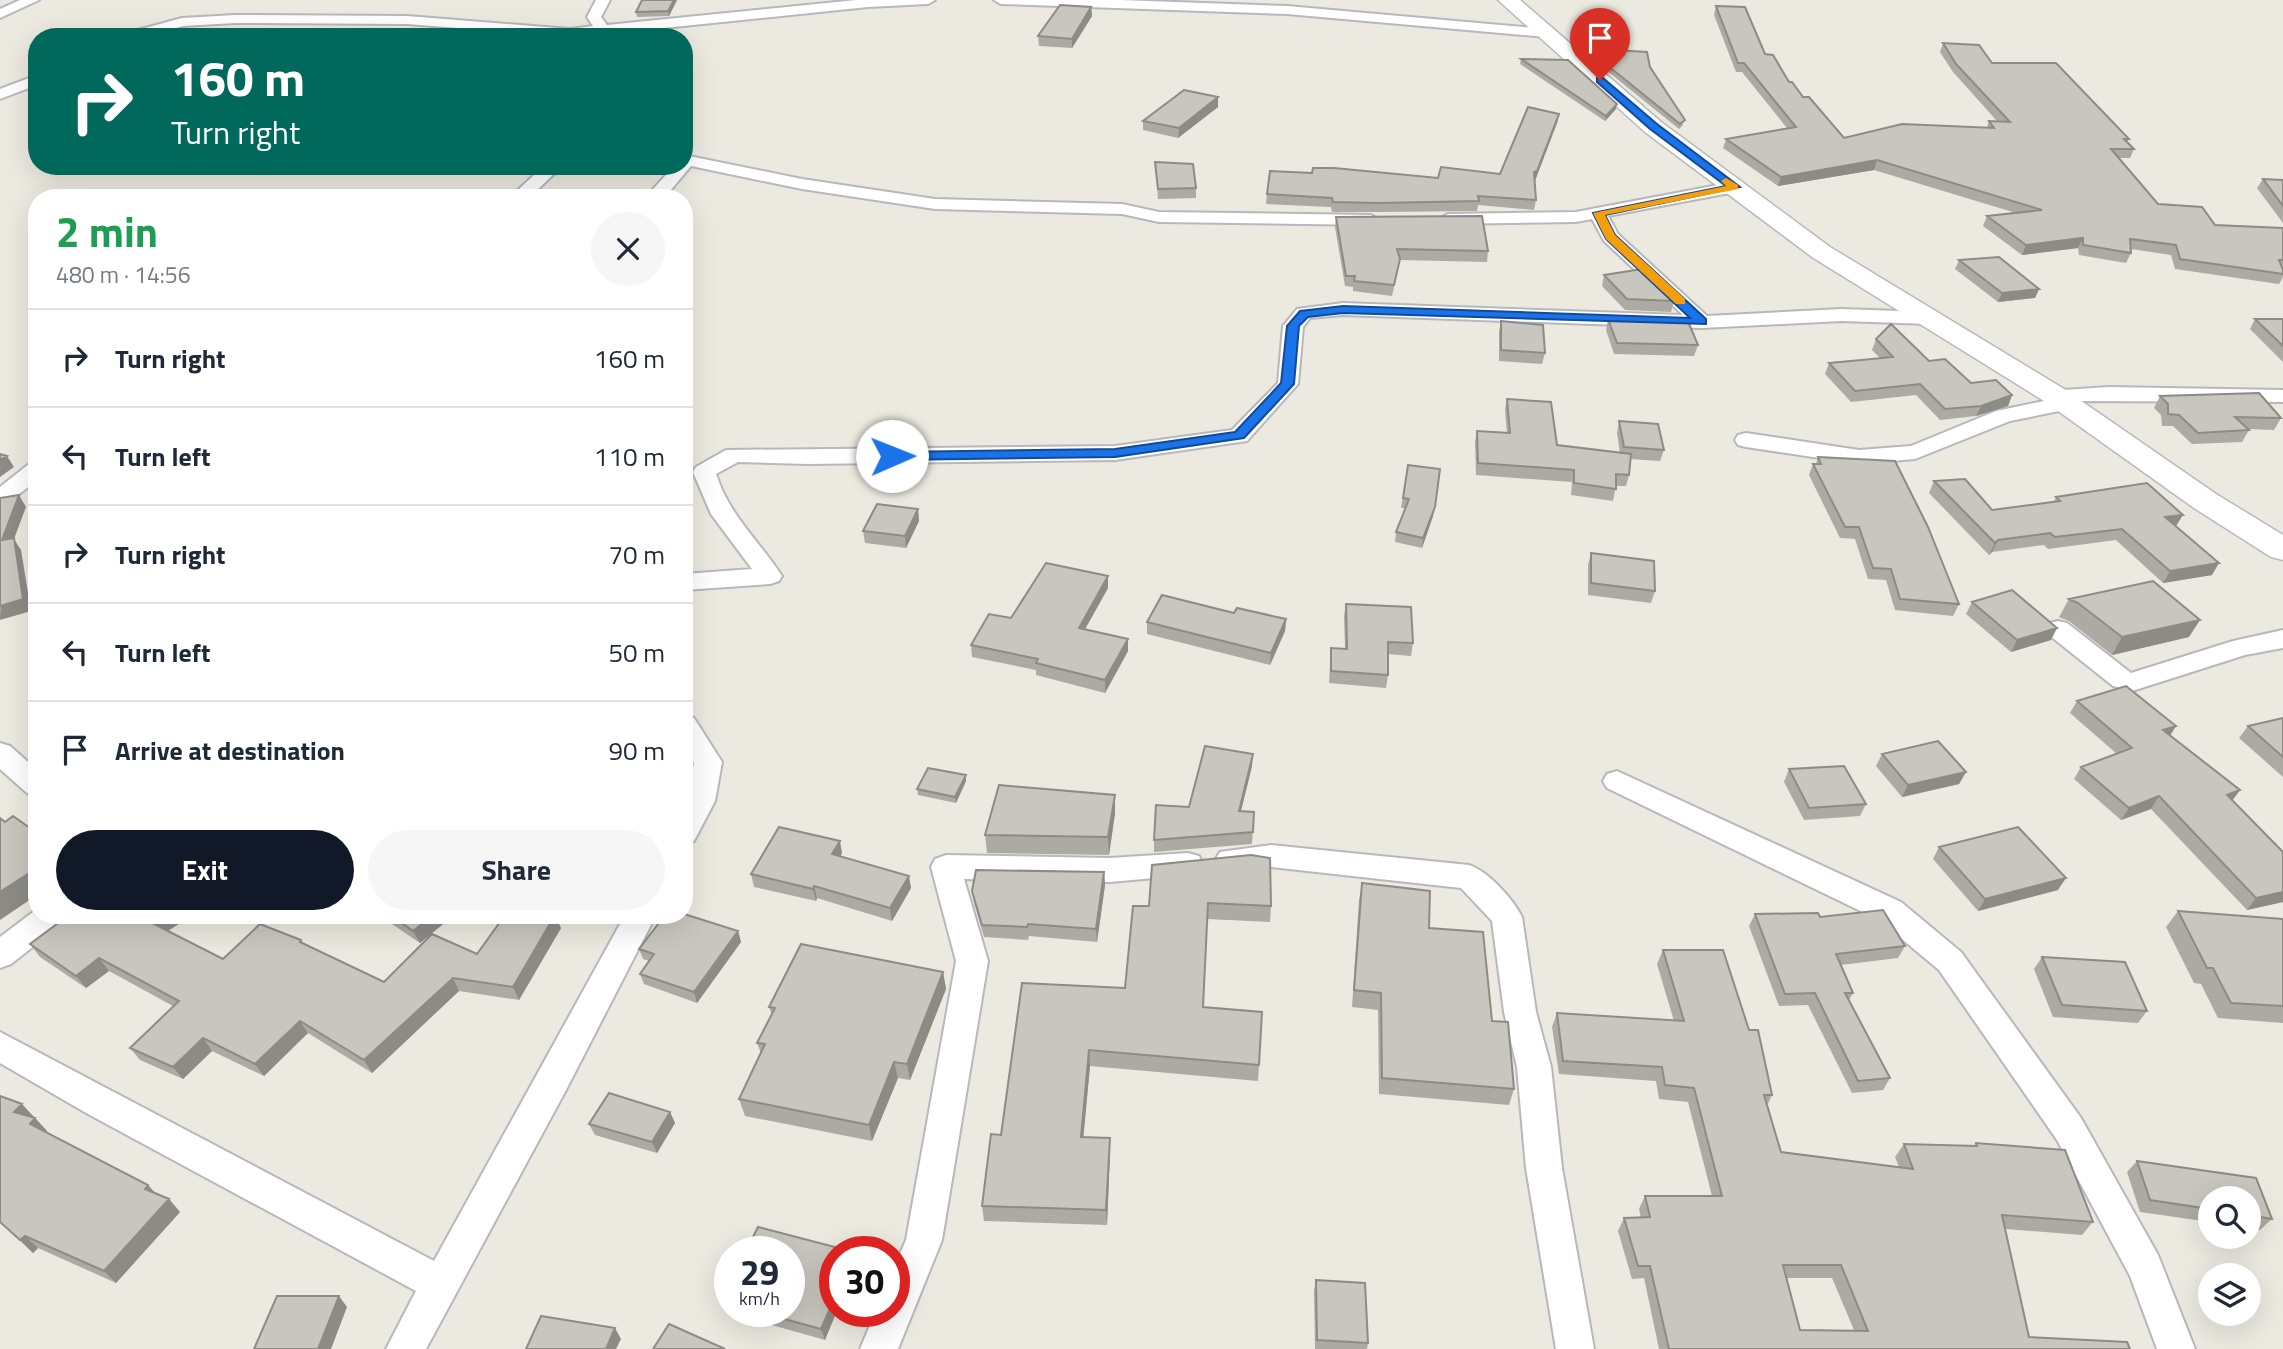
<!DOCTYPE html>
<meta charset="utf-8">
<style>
:root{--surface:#fff;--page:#f6f6f7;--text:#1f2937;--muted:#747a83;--line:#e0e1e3;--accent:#111827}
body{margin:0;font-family:"Titillium Web",sans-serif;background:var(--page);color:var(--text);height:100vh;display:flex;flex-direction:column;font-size:26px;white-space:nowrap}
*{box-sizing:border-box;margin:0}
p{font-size:23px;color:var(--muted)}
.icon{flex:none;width:38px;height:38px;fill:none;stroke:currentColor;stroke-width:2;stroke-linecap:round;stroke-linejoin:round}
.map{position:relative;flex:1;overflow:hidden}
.side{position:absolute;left:28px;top:189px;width:665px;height:735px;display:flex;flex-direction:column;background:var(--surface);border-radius:28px;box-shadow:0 7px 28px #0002}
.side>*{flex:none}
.top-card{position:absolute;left:28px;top:28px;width:665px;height:147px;border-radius:28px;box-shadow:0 7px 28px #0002;background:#00695c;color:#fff;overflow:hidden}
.fabs{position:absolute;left:2198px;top:1186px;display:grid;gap:14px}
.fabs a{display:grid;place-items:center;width:63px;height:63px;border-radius:50%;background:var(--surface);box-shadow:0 7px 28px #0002;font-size:35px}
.speed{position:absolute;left:714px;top:1236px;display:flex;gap:14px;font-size:35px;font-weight:700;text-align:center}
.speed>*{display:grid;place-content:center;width:91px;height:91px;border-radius:50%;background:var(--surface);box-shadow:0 7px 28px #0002;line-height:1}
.speed small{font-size:18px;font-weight:400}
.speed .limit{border:10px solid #d22;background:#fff;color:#111}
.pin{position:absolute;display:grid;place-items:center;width:60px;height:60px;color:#fff;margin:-72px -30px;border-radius:50% 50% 50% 0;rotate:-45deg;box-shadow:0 0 7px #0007}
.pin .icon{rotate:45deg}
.me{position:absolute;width:77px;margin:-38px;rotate:89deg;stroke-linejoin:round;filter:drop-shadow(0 0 5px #0008)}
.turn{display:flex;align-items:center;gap:24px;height:147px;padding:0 28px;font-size:32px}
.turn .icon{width:91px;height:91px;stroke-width:2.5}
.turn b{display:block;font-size:49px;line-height:60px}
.round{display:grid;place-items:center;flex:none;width:74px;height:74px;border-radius:37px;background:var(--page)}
.summary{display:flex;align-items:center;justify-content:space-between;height:119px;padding:0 28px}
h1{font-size:42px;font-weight:700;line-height:52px;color:#1e9e55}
.cta{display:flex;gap:14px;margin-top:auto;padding:14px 28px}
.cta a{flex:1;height:80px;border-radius:42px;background:var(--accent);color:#fff;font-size:28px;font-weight:700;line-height:80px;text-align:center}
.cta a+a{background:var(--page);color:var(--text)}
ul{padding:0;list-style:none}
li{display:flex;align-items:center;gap:21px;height:98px;padding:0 28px;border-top:2px solid var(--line)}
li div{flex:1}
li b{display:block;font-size:26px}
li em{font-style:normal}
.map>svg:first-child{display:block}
</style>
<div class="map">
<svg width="2283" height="1349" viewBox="0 0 2283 1349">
<rect width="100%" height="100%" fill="#ece9e0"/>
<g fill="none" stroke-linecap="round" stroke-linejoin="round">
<defs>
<path id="street" d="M20,0h19l-39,18v-9z
M596,0h14l-9,17 6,8 249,-25h79l-7,4 -60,3 -292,30 -169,-13 -172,-1 -52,3 -38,11h-24l2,-3 59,-16 53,-3 172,1 163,13 23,-3 -6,-9z
M994,0h126l167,6 259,23 7,4 -7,4 -259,-23 -286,-10z
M37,75v10l-37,14v-10z
M684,155l118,24 133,20 187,5 37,8 212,3 9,5 -9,5 -212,-3 -37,-8 -187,-5 -133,-20 -111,-23 -27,32h-19l29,-32h10z
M544,166h18l-33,32h-20z
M1734,182l9,5 -3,4 -132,25 10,18 89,82 134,-7 88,3 10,6 -10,6 -88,-3 -139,7 -359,-13 -33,3 -7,9 -5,57 -51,57 -132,19 -307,4 -70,-2 -22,12c13,41 43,67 66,102l-3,5 -9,3 -86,6v-16l68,-5 -41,-55 -18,-42 3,-5 30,-17 389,-4 117,-16 46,-47 5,-57 14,-17 46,-6 340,12 -79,-74 -12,-22 -16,3 -128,2 -9,-5 9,-5 128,-2z
M2109,387l174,3v12l-208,-1 2,2 -3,5 -64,13 -95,38 -56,5 -113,-17 -8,-2 -3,-5 3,-5 8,-2 113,17 52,-4 85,-35 53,-11 -6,-5 4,-4z
M37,462v18l-29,23 -8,2v-18l29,-23z
M2058,621l9,2 64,50 102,-32 50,-11v18l-38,7 -113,36 -19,-5 -64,-51 -4,-6 4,-6z
M684,715l10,3 28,44 -7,39 -21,40 -10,3v-38l10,-43 -10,-16z
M0,743l10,3 27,24v26l-10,-3 -27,-24z
M1617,771l284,131 60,50 120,166 77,137 37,94h-38l-27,-73 -73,-136 -118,-170 -60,-50 -272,-132 -4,-7 4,-7z
M1271,845l198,20c20,7 44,34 53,52l14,95 15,55 11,101 32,181h-38l-30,-181 -9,-101 -13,-55 -12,-91 -31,-33 -190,-21 -41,4 -10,-3 -5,-8 5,-8z
M1188,853l11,3 4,8 -4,8 -11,3 -78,7 -146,-3 24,82 -46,279 -44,109h-38l16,-38h18v-44l12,-27 50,-279 -25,-94 4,-8 11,-4 164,3z
M37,909v6h29l-4,9 -51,40 -11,4v-31z
M625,915h31l-90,175 -140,259h-40l30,-58 -328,-177 -88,-51v-31l434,229z"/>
<path id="secondary" d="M1498,0h22l141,122 169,125 234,142 152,105 67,41v25l-12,-3 -77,-49 -150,-107 -232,-144 -167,-125z"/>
</defs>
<!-- street casing -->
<use href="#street" stroke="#b6b8bd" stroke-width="4"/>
<!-- secondary casing -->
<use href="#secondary" stroke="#b6b9bf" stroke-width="3"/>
<!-- street -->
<use href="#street" fill="#fff" fill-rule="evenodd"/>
<!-- secondary -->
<use href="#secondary" fill="#fff" fill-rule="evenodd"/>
</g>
<!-- wall -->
<path fill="#adaaa4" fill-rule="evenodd" d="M677,0l-8,16 -32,1 -1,-5z
M1716,6l49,48 38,43 41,41 143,-11 2,-6h8l-44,-49 -13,-20 3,-9 49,20 137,76 -2,3 7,7 -4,9h-11l39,46 57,21 68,3v49l-4,7 -104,-15 -4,-14 -40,-6v4l-5,10 -47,-8 -1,-7 -56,7 -39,-29 4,-10 29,-3 -142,-43 -96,16 -55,-38 3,-9 61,-11 -45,-56h-6l-22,-57z
M1091,7l1,9 -20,32 -33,-2 -1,-10z
M1596,49l54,18 33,58 -4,4 -78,-63v-4l-6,-9z
M1521,59l95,50 -11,12 -85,-57z
M1218,97v10l-40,31 -35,-8v-9z
M1559,114l-2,9 -23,58 2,19 -2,10 -56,-5 -1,6 -100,1h-45l-1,-5 -65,-3 1,-10 171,-16 62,-4z
M1155,162l41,26v10l-38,1z
M2263,179l20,1v43l-26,-35z
M1336,217l152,34 -1,11 -87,-2 -8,36 -39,-5v-4l-8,-1 -10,-59z
M1959,260l80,29 -4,9 -37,4 -43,-33z
M1604,275l70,26 -3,11 -46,-2 -23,-24z
M1644,317l54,28 -4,11 -80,-2 -8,-24 2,-11 36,1z
M2255,319h28v43l-33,-33z
M1501,321l44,32 -3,11 -43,-3v-29z
M1876,339l53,22 42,22 41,12 -4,11 -32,10 -36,4 -24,-25 -65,7 -26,-28 4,-11 51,-5 -8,-8z
M2160,396l121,22 -7,12 -26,-1 1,1 -7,12 -50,2 -19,-18h-11l-1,-11 -7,-7z
M1507,399l50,46 63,8 -3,-20 2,-12 45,29 -4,11 -30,-2 -1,16 -3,11h-10l-3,15 -42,-6 1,-13 -96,-7 -1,-33 2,-11 30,2 -2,-23z
M1818,457l141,147 -6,12 -58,-6 -9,-30 -18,-1 -13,-40 -15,-1 -31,-63 4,-11h3z
M1408,465l25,51 -11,32 -27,-6 1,-10 9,-24h-4z
M1934,481l58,29 62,-8 2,-5 120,29 36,49 -49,8 -47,-43 -68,9 -4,-4 -52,7 -3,3 -60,-62z
M918,509l1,12 -13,27 -41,-5 -2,-12z
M1591,553l64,38 -4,12 -63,-8v-30z
M1108,588l-23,41 43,22 -23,42 -69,-18v-5l-64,-13 -1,-12 40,-27z
M2069,599l120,38 -77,18 -43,-34 -10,-4z
M1972,602l79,38 -40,12 -45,-38z
M1346,604l67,39 -2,13 -23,-2v21l-2,13 -57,-5 2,-35 14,1 -1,-33z
M1234,613l52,6 -1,12 -15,34 -123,-31v-12z
M2077,701l99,25 -6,9 70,55 -8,11 51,51v50l-36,8 -96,-101 -30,11 -47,-41 7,-12 36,-13 -47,-41z
M2283,718v59l-44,-39 9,-12z
M1882,754l84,18 -7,12 -57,13 -26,-31z
M1252,766l-11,45 13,1 -2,32 -98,8v-12l35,-33z
M1789,769l77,35 -6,12 -56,4 -20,-38z
M966,781l-10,22 -38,-8 -1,-6z
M1115,813l-6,42 -122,-2 -2,-18z
M1939,847l119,43 -80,21 -45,-52z
M842,853l-2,4 71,31 -19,33 -75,-23 -1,3 -62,-14 -3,-13z
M1152,865l119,41 -1,16 -63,-3 -4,88 56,58 -1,16 -168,-15 -7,71 27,1v15l-3,72 -123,-4 -2,-15 19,-71 124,-147 24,-82z
M1104,872l1,13 -8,57 -68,-6 -1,4 -44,-3 -10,-34 -2,-12z
M1362,883l67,45 63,93 22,68 -5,16 -130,-11 -1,-84 -26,-3 7,-107z
M2178,911l105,8v104l-65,-5 -17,-34 -7,-1 -28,-56z
M1755,914l65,3 85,29 -7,12 -57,7 12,28 -4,7 41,78 -7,12 -31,3 -44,-88 -29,1 -30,-80z
M69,915h124l-25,16 55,28 78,-19 3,4 80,38 177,-54 -42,72 -60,-9 -87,82 -64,-40 -44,43 -52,-25 -29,28 -43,-19 -10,-12 43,-42 -64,-35 -23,17 -46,-31 -10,-13z
M386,915h68l-34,28 -31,-21z
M738,931l3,11 -44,61 -53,-19 -4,-10 9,-13 -6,-2 -4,-10z
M1663,950l86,80 23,65 -5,11 14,46 118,15 -4,-10 9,-13 70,2 2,-3 117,79 -11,13 -77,-6 24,108 101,12h-471l-15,-71 -12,1 -14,-48 6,-13h17l-2,-9 6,-13h67l-24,-94 -29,-3 -3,-18 -97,-7 -7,-47 5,-14 117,8 -17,-57zM1786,1278h46l22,52h-54z
M2042,957l105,54 -9,12 -85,-6 -19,-48z
M943,972l3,17 -36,91 -12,-2 -26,63 -127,-25 -6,-17 22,-46 -4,-10 15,-28 -3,-8z
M0,1096l34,21 -1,1h2l12,13v1l109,61 13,6 11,13 -64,71 -78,-35 -5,5 -33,-31z
M670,1112l5,11 -18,30 -62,-18 -6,-11z
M2137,1161l119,17 16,41 -12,11 -11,-2v-29h-39v23l-70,-10 -13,-40z
M850,1251l-25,89 -99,-28 -4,-11 8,-16v26h59z
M1316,1280l52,63 -1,6h-52l-1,-58z"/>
<!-- shaded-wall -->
<path fill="#8d8b86" d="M674,0h3l-8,16 -1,-5z
M1091,7l1,9 -20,32v-9z
M1218,97v10l-40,31 1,-10z
M1617,104l-1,5 -11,12 1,-5z
M1559,114l-2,9 -22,58h-3l2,-9z
M1877,160l-3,10 -96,16 3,-9z
M2083,238l-5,10 -56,7 4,-10z
M2039,289l-4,9 -37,4 4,-9z
M2012,395l-4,11 -32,10 5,-10z
M7,456l7,11 -14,10v-17z
M19,495l7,12 -12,32 7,11 10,61 -31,9 2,-80z
M1435,507l-2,9 -11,32 1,-10z
M918,509l1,12 -13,27 -1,-12z
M2183,515l-7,11 -11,-9z
M1998,540l-6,12 -3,3 6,-12z
M2219,563l-7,12 -49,8 7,-12z
M1108,576v12l-29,52v-12z
M1286,619l-1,12 -15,34 1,-12z
M2200,620l-11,17 -77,18 10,-18z
M2057,628l-6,12 -40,12 6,-12z
M1128,639v12l-23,42v-13z
M2176,726l-8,13 -5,-9z
M1253,754l-1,12 -14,57 1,-12z
M1966,772l-7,12 -57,13 6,-12z
M966,775v6l-10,22 -1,-6z
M2240,790l-9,12 -4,-7z
M1115,795v18l-6,42 -1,-18z
M2159,796l-8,13 -30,11 8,-12z
M840,841l2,12 -8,14 -2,-13z
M37,868v27l-37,25v-28z
M1104,872l1,13 -8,57 -1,-13z
M909,876l2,12 -19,33 -2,-13z
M2066,878l-8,12 -80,21 7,-12z
M814,886l3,12 -1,3 -3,-12z
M2283,892v10l-36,8 9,-12z
M164,915h29l-32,20 -9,-12z
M433,915h21l-34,28 -7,-12z
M555,915l6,13 -42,72 -6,-13z
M738,931l3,11 -44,61 -3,-11z
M99,958l10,13 -23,17 -10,-12z
M943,972l3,17 -36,91 -3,-16z
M453,978l6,13 -87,82 -8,-13z
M300,1021l8,12 -44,43 -9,-12z
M203,1038l9,13 -29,28 -10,-12z
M1089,1050l1,16 -8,86 -1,-15z
M894,1062l4,16 -26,63 -3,-16z
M22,1104l12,13 -7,8 -13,-13z
M670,1112l5,11 -18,30 -5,-11z
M35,1118l12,13 -5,6 -12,-13z
M1110,1138v15l-3,72 -1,-15z
M148,1185l12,13 -15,-9z
M169,1199l11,13 -64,71 -12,-12z
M25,1236l13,12 -5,5 -13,-13z
M339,1296l8,11 -16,42h-13z
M835,1297v14h2l-12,29 -4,-11z
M615,1328l6,11 -5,10h-10z"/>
<!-- building -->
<path fill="#c9c6bf" stroke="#8d8b86" stroke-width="2" fill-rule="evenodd" d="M642,0h32l-6,11 -32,1z
M1060,5l31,2 -19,32 -34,-3z
M1716,6l29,1 20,47 8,1 16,27h3l11,15h6l35,41 58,-14 92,4 -5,-7 21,1 -54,-58 -13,-21 36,2 13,18h64l73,76h-5l10,10h-23l47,55 44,3 13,18 68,3v32h-4l4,10v4l-103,-15 -4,-14 -46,-6 1,14 -48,-8v-7l-57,7 -39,-29 55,-6 -165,-50 -96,17 -55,-38 70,-12 -52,-64h-6z
M1596,49l51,3 3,15 35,53 -5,4 -78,-63 3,1z
M1521,59l47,1 49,44 -11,12z
M1184,90l34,7 -39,31 -36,-7z
M1528,107l31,7 -22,57 -3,1 2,28 -58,-4 1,5 -101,2 -45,-1 -1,-4 -65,-4 3,-23 42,2 1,-5h21l104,10 3,-11 59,7z
M1155,162l38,2 3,24 -38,1z
M2263,179l20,1v26z
M1482,216l6,35 -91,-2 3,10 -6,26 -40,-4 1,-5h-9l-10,-59z
M1999,257l40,32 -37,4 -43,-33z
M1642,269l32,32 -47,-2 -23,-24z
M1644,317l43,2 11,26 -81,-2 -9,-24 39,1z
M2255,319h28v27z
M1501,321l42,4 2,28 -44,-3z
M1891,324l38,37 16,-2 26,24 25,-3 16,15 -31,11 -36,3 -25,-25 -65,7 -26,-28 64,-6 -17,-18z
M2259,393l22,25 -46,-1 14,13 -51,3 -19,-18 -11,-1v-10l-8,-8z
M1507,399l44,3 6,43 74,9 -2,21 -13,-1v15l-42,-6v-13l-96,-7 -1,-32 33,2z
M1619,421l39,3 6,26 -40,-3z
M0,454l7,2 -7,4z
M1818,457l77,4 33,66 31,77 -59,-5 -9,-30 -18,-1 -14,-41h-14l-32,-63h8z
M1408,465l32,4 -5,38 -12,31 -27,-6 13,-33 -6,-1z
M1965,479l27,31 68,-9 -4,-4 91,-14 36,32 -18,2 54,46 -49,8 -48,-42 -67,8 -5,-4 -52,7 -3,3 -61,-62z
M19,495l-17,45 12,-2 9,61 -23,7v-108z
M877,504l41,5 -13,27 -42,-5z
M1591,553l63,8 1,30 -64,-8z
M1046,563l62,13 -29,52 49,11 -23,41 -69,-17 2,-4 -67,-14 18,-31 22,4z
M2153,581l47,39 -78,17 -44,-34 -9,-4z
M2012,590l45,38 -40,12 -45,-38z
M1162,595l72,18 3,-5 49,11 -15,34 -124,-31z
M1346,604l65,3 2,36 -25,-1v33l-57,-4v-23l16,1z
M2126,686l50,40 -13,4 77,60 -13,5 56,57v40l-27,6 -97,-102 -30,12 -48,-41 51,-19 -55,-47z
M2283,718v39l-35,-31z
M1938,741l28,31 -58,13 -26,-31z
M1205,746l48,8 -14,57 15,1 -1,20 -99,8 2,-35 33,2z
M1844,766l22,38 -57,4 -20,-39z
M928,768l38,7 -11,22 -38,-8z
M999,785l116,10 -7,42 -123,-2z
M13,816l24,17v35l-37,24v-74l5,4z
M779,827l61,14 -8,13 77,22 -19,32 -76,-22 -1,3 -62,-15z
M2018,827l48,51 -81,21 -46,-52z
M1251,855l19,3 1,48 -63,-3 -5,104 59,5 -3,53 -170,-15 -8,87 29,1 -4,72 -124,-4 9,-72 10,1 21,-152 103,5 8,-82h16l3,-41z
M976,870l128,2 -8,57 -68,-5 -1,3 -45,-2 -10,-34z
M1362,883l68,8 -1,37 54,4 9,89 16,1 6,67 -132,-11 -1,-85 -27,-3z
M1883,910l22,36 -69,8 17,39h-8l45,85 -32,3 -43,-88 -30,1 -30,-80 63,-1 2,4z
M2178,911l105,8v87l-52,-3 -18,-35h-6z
M684,914l54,17 -44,61 -54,-18 14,-20 -15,-5 26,-34h19z
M69,915h95l-12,8 71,36 37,-35 41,16 -1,2 84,40 48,-48 45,20 28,-39h50l-42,72 -60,-9 -89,82 -64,-39 -45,43 -52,-26 -30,29 -43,-19 49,-47 -80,-43 -23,18 -46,-32z
M391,915h42l-20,16z
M801,944l142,28 -36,92 -13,-2 -25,63 -130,-26 26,-55 -8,-1 18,-35 -6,-1z
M1663,950h60l26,80h9l14,65h-8l17,57 132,17 -9,-25 73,2 -1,-3 89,7 28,72 -91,-7 27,122 98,5 3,7h-461l-19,-83h-12l-14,-48 26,-1 -5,-21h77l-28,-108 -29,-3 -3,-18 -99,-6 -6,-48 127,8zM1783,1265h58l27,66 -68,-1z
M2042,957l83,5 22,49 -85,-6z
M609,1093l61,19 -18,30 -63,-18z
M0,1096l22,8 -8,8 21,6 -5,6 118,61 -3,4 24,10 -65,72 -79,-35 -5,4 -20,-18z
M2137,1161l119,17 16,41 -23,-4v-16h-39v10l-60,-9z
M758,1227l92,24h-15v46l-14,32 -66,-18h34v-60h-43z
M1316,1280l49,3 3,60 -51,-3z
M730,1285v19l-8,-3z
M277,1296h62l-21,53h-64z
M541,1316l74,12 -9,21h-80z
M669,1324l56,25h-72z"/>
<!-- route -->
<path fill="#1a73e8" stroke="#114b97" stroke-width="2" d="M1597,78h6l54,46 83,63 -135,28 10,20 91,84v5l-363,-11 -35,4 -9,9 -5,58 -50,54 -129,19 -223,3 -7,-4 7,-4 223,-3 120,-17 46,-49 6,-57 13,-15 43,-5 347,12 -84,-79 -13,-26 133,-27 -76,-57 -53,-47z"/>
<!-- slow -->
<path fill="#f59e0b" d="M1726,178l12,7v4l-133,26 10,20 70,64v5h-9l-70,-65 -13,-26 133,-27 -5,-5z"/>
</svg>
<div class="fabs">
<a><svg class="icon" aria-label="search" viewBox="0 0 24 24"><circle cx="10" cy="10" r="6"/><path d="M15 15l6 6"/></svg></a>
<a><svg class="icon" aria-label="layers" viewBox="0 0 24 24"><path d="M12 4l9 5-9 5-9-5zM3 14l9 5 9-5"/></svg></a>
</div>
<div class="speed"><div>29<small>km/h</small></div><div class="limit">30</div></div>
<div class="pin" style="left:1600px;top:80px;background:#d93025"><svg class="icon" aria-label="arrive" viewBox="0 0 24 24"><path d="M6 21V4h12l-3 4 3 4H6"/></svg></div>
<svg class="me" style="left:892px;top:456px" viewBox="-20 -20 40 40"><circle r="19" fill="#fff"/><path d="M0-13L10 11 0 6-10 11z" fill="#1a73e8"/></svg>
<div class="top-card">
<div class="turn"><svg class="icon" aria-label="right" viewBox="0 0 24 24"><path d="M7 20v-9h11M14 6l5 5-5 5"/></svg><div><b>160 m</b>Turn right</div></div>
</div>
<section class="side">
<div class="summary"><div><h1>2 min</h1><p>480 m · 14:56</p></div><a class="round"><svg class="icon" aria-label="close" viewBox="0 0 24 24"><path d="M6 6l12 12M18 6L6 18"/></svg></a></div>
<ul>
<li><svg class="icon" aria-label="right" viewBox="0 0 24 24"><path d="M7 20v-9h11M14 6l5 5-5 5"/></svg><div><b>Turn right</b></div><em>160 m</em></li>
<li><svg class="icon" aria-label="left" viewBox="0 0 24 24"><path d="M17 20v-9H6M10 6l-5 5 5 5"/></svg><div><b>Turn left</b></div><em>110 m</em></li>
<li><svg class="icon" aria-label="right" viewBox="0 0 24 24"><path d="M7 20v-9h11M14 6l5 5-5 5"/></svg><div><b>Turn right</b></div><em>70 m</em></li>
<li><svg class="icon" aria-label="left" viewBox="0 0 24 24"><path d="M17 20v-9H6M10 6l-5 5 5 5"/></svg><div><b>Turn left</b></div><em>50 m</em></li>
<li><svg class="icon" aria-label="arrive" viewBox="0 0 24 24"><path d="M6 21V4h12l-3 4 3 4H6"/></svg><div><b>Arrive at destination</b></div><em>90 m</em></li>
</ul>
<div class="cta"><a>Exit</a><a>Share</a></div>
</section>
</div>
